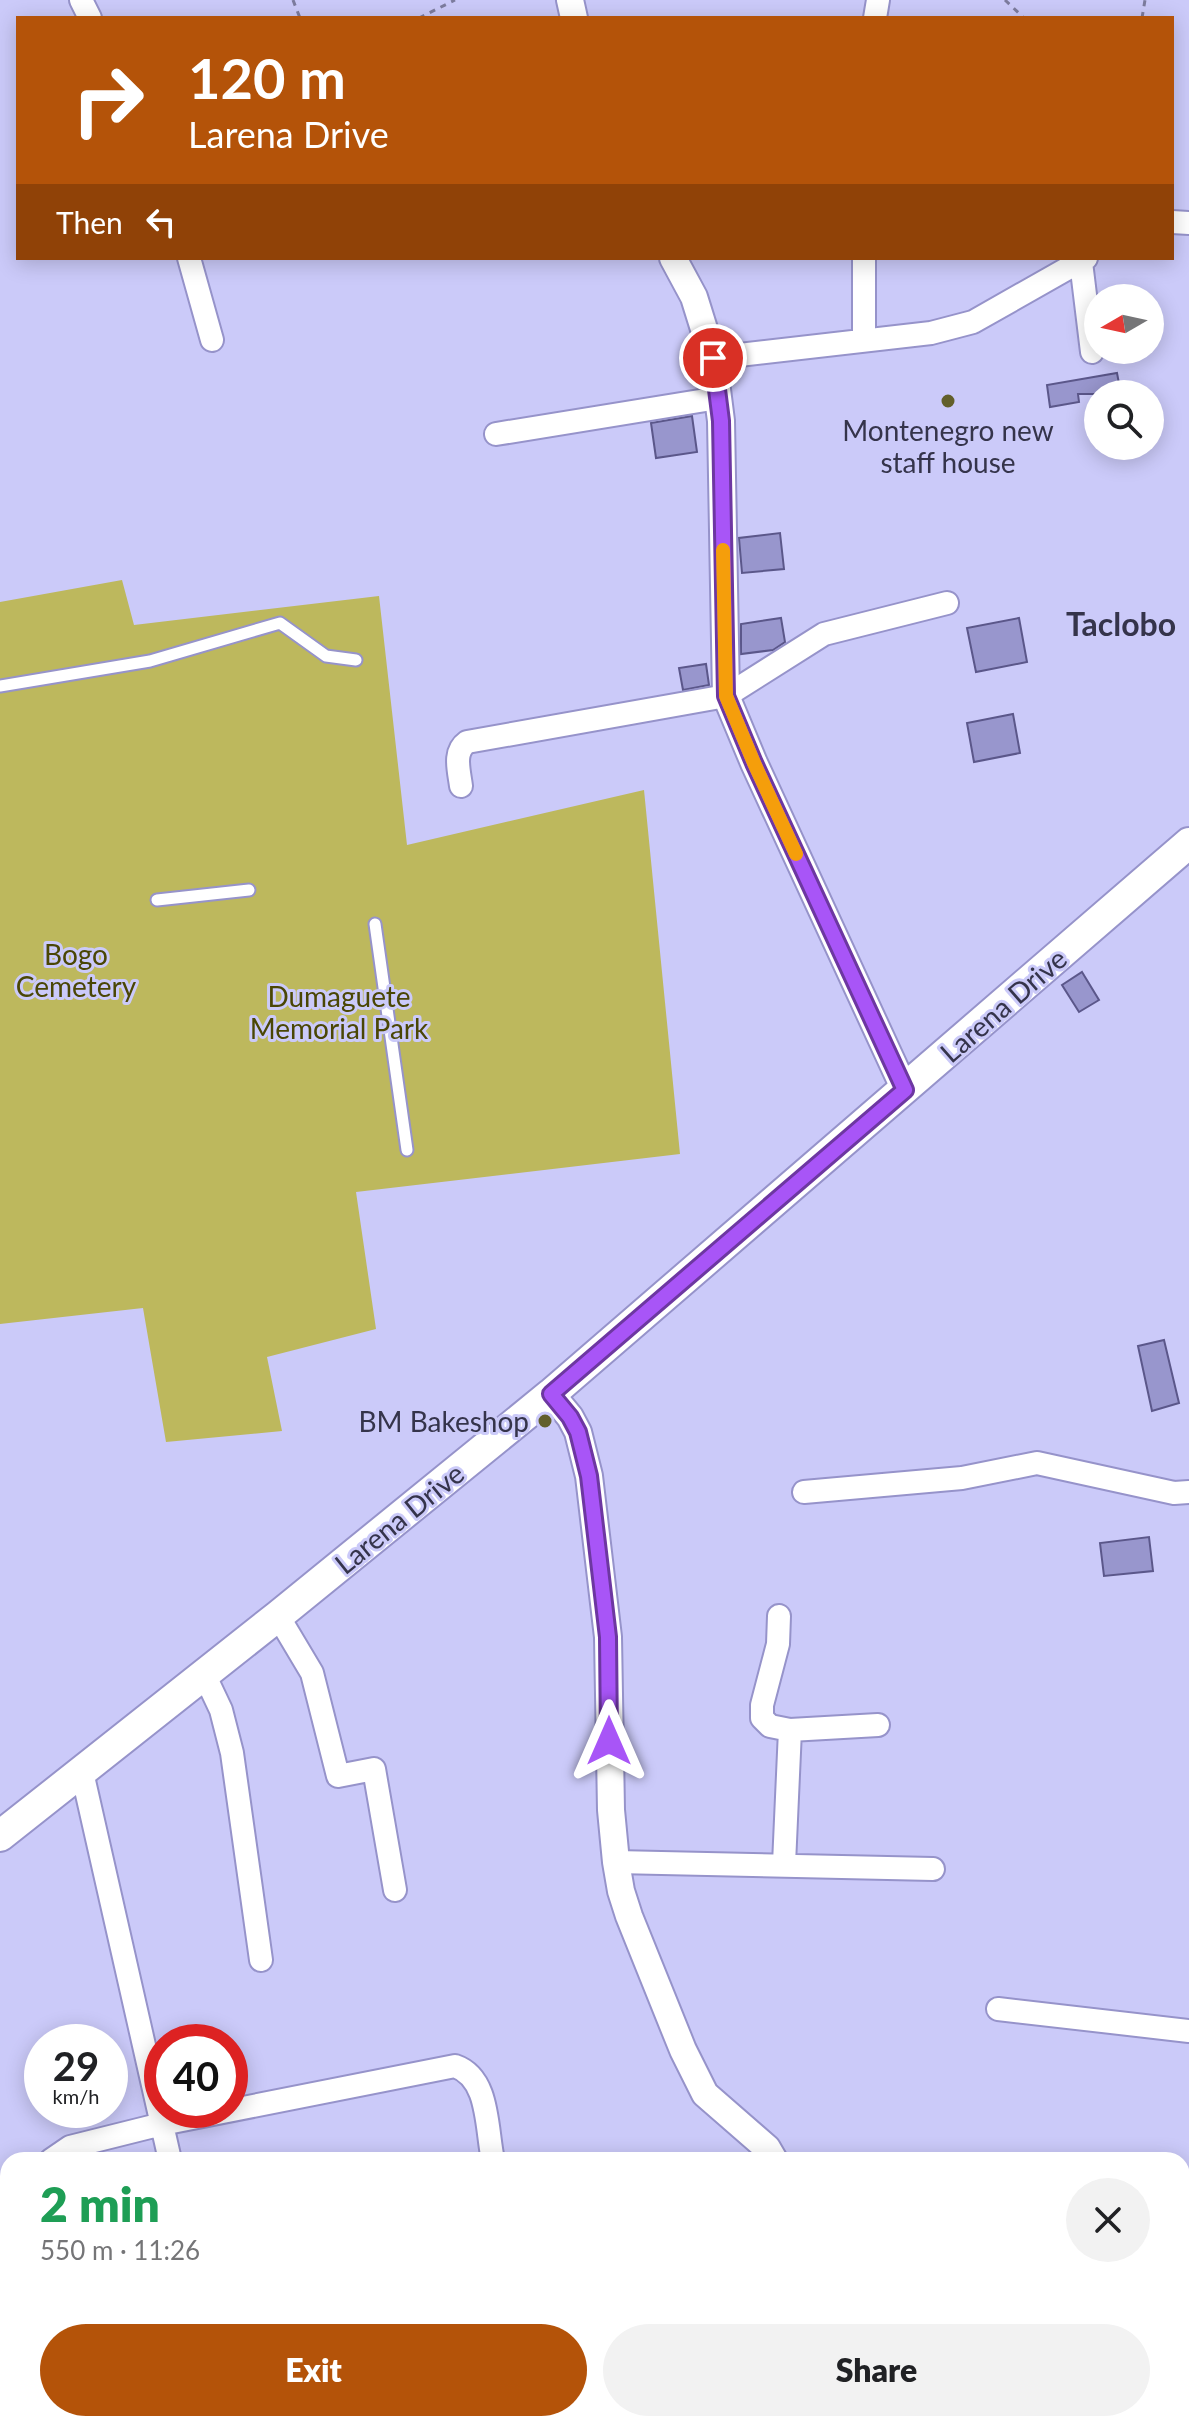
<!DOCTYPE html>
<meta charset="utf-8">
<style>
:root{--surface:#fff;--page:#f2f2f2;--text:#202124;--muted:#757577;--accent:#b45309}
body{margin:0;font-family:Lato,sans-serif;background:var(--page);color:var(--text);height:100vh;display:flex;flex-direction:column;font-size:30px;white-space:nowrap}
*{box-sizing:border-box;margin:0}
p{font-size:26px;color:var(--muted)}
.icon{flex:none;width:44px;height:44px;fill:none;stroke:currentColor;stroke-width:2;stroke-linecap:round;stroke-linejoin:round}
.map{position:relative;flex:1;overflow:hidden}
.drawer{position:absolute;left:0px;top:2152px;width:1190px;height:280px;display:flex;flex-direction:column;background:var(--surface);border-radius:24px 24px 0 0;box-shadow:0 4px 20px #0003}
.drawer>*{flex:none}
.guide{position:absolute;left:16px;top:16px;width:1158px;height:244px;border-radius:0px;box-shadow:0 4px 20px #0003;background:#b45309;color:#fff;overflow:hidden}
.needle{width:52px;rotate:261deg}
.controls{position:absolute;left:1084px;top:284px;display:grid;gap:16px}
.controls a{display:grid;place-items:center;width:80px;height:80px;border-radius:50%;background:var(--surface);box-shadow:0 4px 20px #0003;font-size:40px}
.speed{position:absolute;left:24px;top:2024px;display:flex;gap:16px;font-size:40px;font-weight:700;text-align:center}
.speed>*{display:grid;place-content:center;width:104px;height:104px;border-radius:50%;background:var(--surface);box-shadow:0 4px 20px #0003;line-height:1}
.speed small{font-size:20px;font-weight:400}
.speed .limit{border:12px solid #d22;background:#fff;color:#111}
.pin{position:absolute;display:grid;place-items:center;width:68px;height:68px;color:#fff;margin:-34px;border:4px solid #fff;border-radius:50%;box-shadow:0 2px 8px #0007}
.me{position:absolute;width:88px;margin:-44px;rotate:0deg;stroke-linejoin:round;filter:drop-shadow(0 0 6px #0008)}
.turn{display:flex;align-items:center;gap:28px;height:168px;padding:0 40px;font-size:36px}
.turn .icon{width:104px;height:104px;stroke-width:2.5}
.turn b{display:block;font-size:56px;line-height:68px}
.then{display:flex;align-items:center;height:76px;padding:0 40px;background:#0003;gap:16px;font-size:30px}
.round{display:grid;place-items:center;flex:none;width:84px;height:84px;border-radius:42px;background:var(--page)}
.overview{display:flex;align-items:center;justify-content:space-between;height:136px;padding:0 40px}
h1{font-size:48px;font-weight:800;line-height:60px;color:#1e9e55}
.action{display:flex;gap:16px;margin-top:auto;padding:16px 40px}
.action a{flex:1;height:92px;border-radius:48px;background:var(--accent);color:#fff;font-size:32px;font-weight:800;line-height:92px;text-align:center}
.action a+a{background:var(--page);color:var(--text)}
.map>svg:first-child{display:block}
</style>
<div class="map">
<svg width="1189" height="2432" viewBox="0 0 1189 2432">
<rect width="100%" height="100%" fill="#cbcaf9"/>
<!-- green -->
<path fill="#bdb85d" d="M122,580l12,45 245,-29 28,249 237,-55 36,364 -324,38 20,137 -109,28 15,74 -116,11 -23,-134 -143,16v-722z"/>
<!-- building -->
<path fill="#9896cd" stroke="#5b578a" stroke-width="2" d="M1117,373l4,21h-43l1,8 -29,5 -3,-22z
M692,416l5,36 -41,6 -5,-35z
M780,533l4,36 -42,4 -3,-35z
M781,618l4,24 -12,8 -32,4v-30z
M1019,618l8,44 -51,10 -9,-44z
M706,664l3,21 -26,5 -4,-22z
M1013,714l7,39 -46,9 -7,-39z
M1082,972l17,28 -20,12 -17,-27z
M1164,1340l15,63 -27,8 -14,-65z
M1149,1537l4,34 -49,5 -4,-33z"/>
<g fill="none" stroke-linecap="round" stroke-linejoin="round">
<defs>
<path id="service" d="M0,686l150,-25 130,-38 46,33 30,4
M157,900l92,-10
M375,924l32,226"/>
<path id="minor" d="M81,0l9,18
M875,18l3,-18
M1172,222l17,1
M189,258l23,82
M1081,262l11,90
M864,339v-81
M713,358l218,-25 42,-11 113,-64
M496,434l222,-36
M461,786c-2,-16 -8,-34 6,-44l259,-46 98,-62 123,-31
M804,1492l158,-14 75,-15 137,30 15,-1
M278,1616l34,57 26,103 36,-7 21,121
M779,1616l-1,28 -16,61v13l8,8 20,4 -6,134
M204,1674l17,36 11,43 29,207
M790,1730l88,-5
M82,1772l88,388
M616,1862l317,7
M998,2009l191,22
M51,2160l19,-13 92,-23 293,-58c35,12 31,63 38,94
M93,2424l1,8
M577,2424l11,8
M674,2432l41,-8"/>
<path id="tertiary" d="M570,0l4,18
M673,258l21,39 19,61 8,63 5,275 28,67 151,327
M551,1394l19,23 8,15 11,44 19,161 3,173 5,52 5,29 8,25 54,134 22,44 62,54 7,12
M841,2424l3,8"/>
<path id="secondary" d="M0,1836l278,-220 273,-222 638,-551
M1182,2330l7,-18
M1140,2432l4,-8"/>
</defs>
<!-- service casing -->
<use href="#service" stroke="#9693ca" stroke-width="15"/>
<!-- minor casing -->
<use href="#minor" stroke="#9693ca" stroke-width="26"/>
<!-- tertiary casing -->
<use href="#tertiary" stroke="#9693ca" stroke-width="30"/>
<!-- secondary casing -->
<use href="#secondary" stroke="#9693ca" stroke-width="34"/>
<!-- path -->
<path stroke="#7d7c9e" stroke-width="3" stroke-dasharray="6 6" stroke-linecap="butt" d="M293,0l7,18
M1005,0l19,18
M419,18l36,-18
M1142,18l3,-18"/>
<!-- service -->
<use href="#service" stroke="#fff" stroke-width="11"/>
<!-- minor -->
<use href="#minor" stroke="#fff" stroke-width="22"/>
<!-- tertiary -->
<use href="#tertiary" stroke="#fff" stroke-width="26"/>
<!-- secondary -->
<use href="#secondary" stroke="#fff" stroke-width="30"/>
</g>
<g fill="none" stroke-linecap="round" stroke-linejoin="round">
<defs>
<path id="route" d="M609,1741l-1,-104 -19,-161 -11,-44 -8,-15 -19,-23 354,-304 -151,-327 -28,-67 -5,-275 -8,-63"/>
</defs>
<!-- route casing -->
<use href="#route" stroke="#6d37a1" stroke-width="20"/>
<!-- route -->
<use href="#route" stroke="#a855f7" stroke-width="14"/>
<!-- slow -->
<path stroke="#f59e0b" stroke-width="14" d="M723,550l3,146 28,67 42,91"/>
</g>
<!-- markers -->
<g fill="#625f2b" stroke="#cbcaf9" stroke-width="3">
<circle cx="948" cy="401" r="8"/>
<circle cx="545" cy="1421" r="8"/>
</g>
<g text-anchor="middle" dominant-baseline="central" stroke-width="6" stroke-linejoin="round" paint-order="stroke">
<!-- poi labels -->
<g font-size="28" fill="#35344b" stroke="#cbcaf9">
<text x="948" y="430">Montenegro new<tspan x="948" dy="32">staff house</tspan></text>
<text x="529" y="1421" text-anchor="end">BM Bakeshop</text>
</g>
<!-- park labels -->
<g font-size="28" fill="#4a4604" stroke="#cbcaf9">
<text x="76" y="954">Bogo<tspan x="76" dy="32">Cemetery</tspan></text>
<text x="339" y="996">Dumaguete<tspan x="339" dy="32">Memorial Park</tspan></text>
</g>
<!-- street labels -->
<g font-size="28" fill="#35344b" stroke="#cbcaf9">
<text transform="translate(1003 1005) rotate(-41)">Larena Drive</text>
<text transform="translate(399 1518) rotate(-39)">Larena Drive</text>
</g>
<!-- quarter labels -->
<g font-size="32" font-weight="bold" fill="#35344b" stroke="#cbcaf9">
<text x="1121" y="623">Taclobo</text>
</g>
</g>
</svg>
<div class="controls">
<a><svg class="needle" viewBox="-14 -14 28 28"><path d="M0-13l5 13h-10z" fill="#e53935"/><path d="M0 13l5-13h-10z" fill="#757577"/></svg></a>
<a><svg class="icon" aria-label="search" viewBox="0 0 24 24"><circle cx="10" cy="10" r="6"/><path d="M15 15l6 6"/></svg></a>
</div>
<div class="speed"><div>29<small>km/h</small></div><div class="limit">40</div></div>
<div class="pin" style="left:713px;top:358px;background:#d93025"><svg class="icon" aria-label="arrive" viewBox="0 0 24 24"><path d="M6 21V4h12l-3 4 3 4H6"/></svg></div>
<svg class="me" style="left:609px;top:1741px" viewBox="-20 -20 40 40"><path d="M0-17L14 15 0 8-14 15z" fill="#a855f7" stroke="#fff" stroke-width="4"/></svg>
<div class="guide">
<div class="turn"><svg class="icon" aria-label="right" viewBox="0 0 24 24"><path d="M7 20v-9h11M14 6l5 5-5 5"/></svg><div><b>120 m</b>Larena Drive</div></div>
<div class="then">Then<svg class="icon" aria-label="left" viewBox="0 0 24 24"><path d="M17 20v-9H6M10 6l-5 5 5 5"/></svg></div>
</div>
<section class="drawer">
<div class="overview"><div><h1>2 min</h1><p>550 m · 11:26</p></div><a class="round"><svg class="icon" aria-label="close" viewBox="0 0 24 24"><path d="M6 6l12 12M18 6L6 18"/></svg></a></div>
<div class="action"><a>Exit</a><a>Share</a></div>
</section>
</div>
